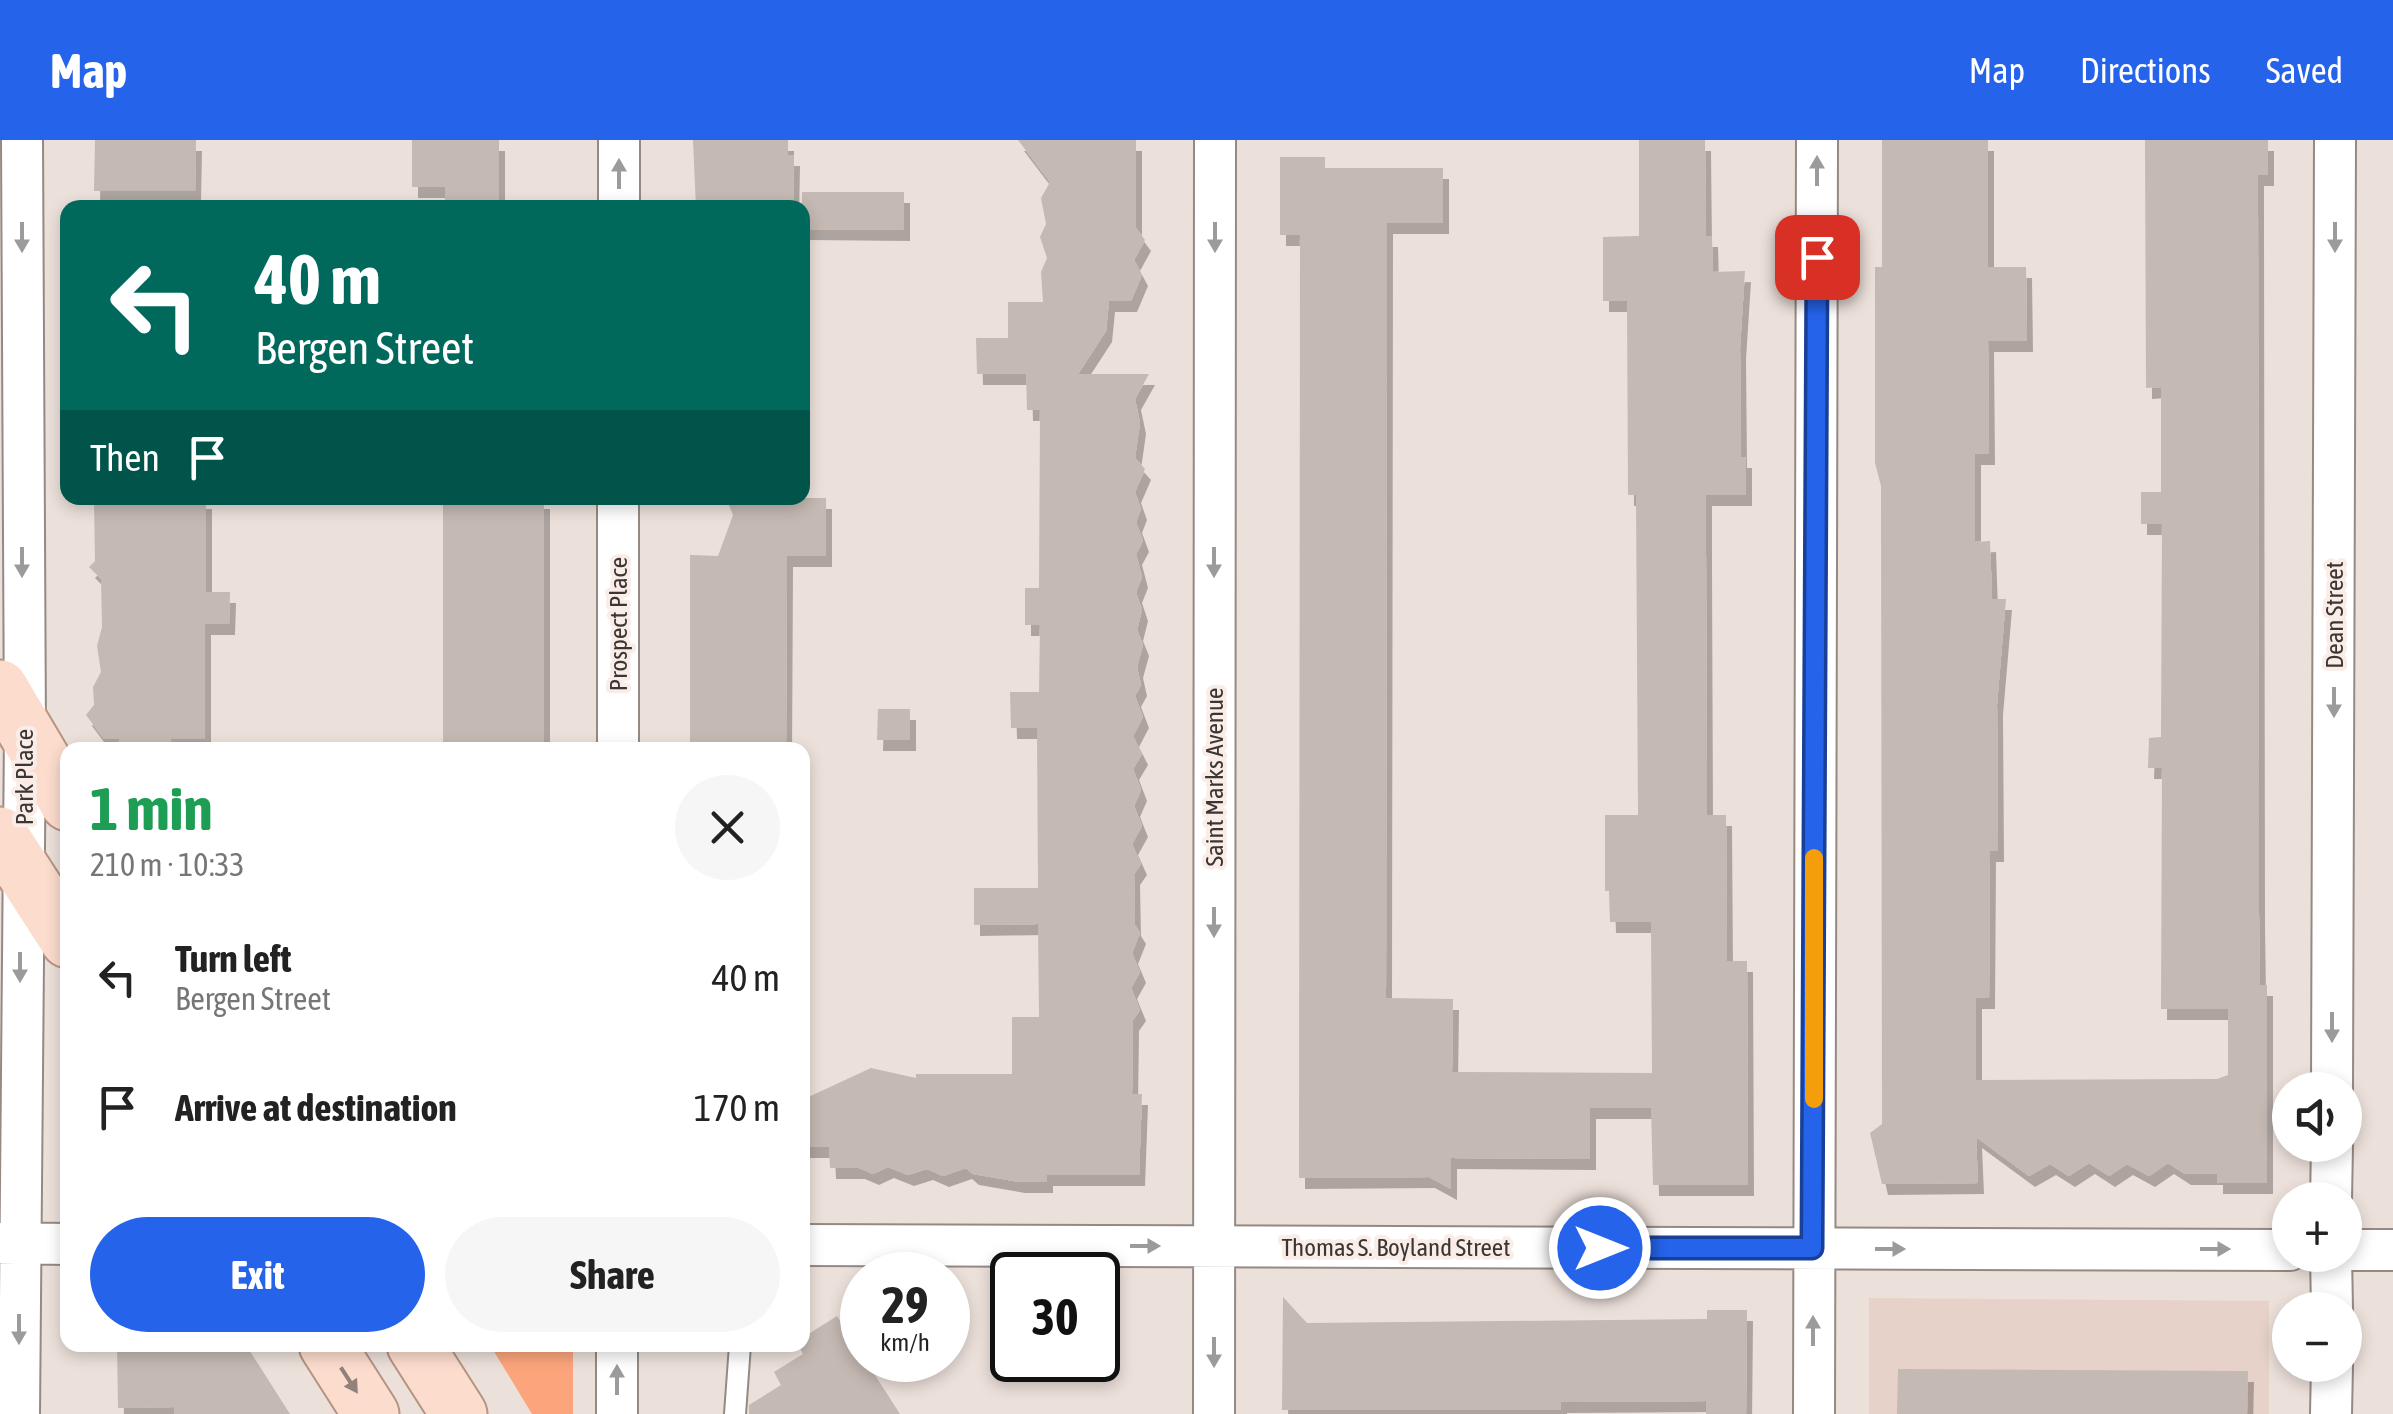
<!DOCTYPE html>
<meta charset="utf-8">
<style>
:root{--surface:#fff;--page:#f6f6f6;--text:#222;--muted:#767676;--accent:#2563eb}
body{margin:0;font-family:"Asap Condensed",sans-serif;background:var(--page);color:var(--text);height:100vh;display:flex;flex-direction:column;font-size:38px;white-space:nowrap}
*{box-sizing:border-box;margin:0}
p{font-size:32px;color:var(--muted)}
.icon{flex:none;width:55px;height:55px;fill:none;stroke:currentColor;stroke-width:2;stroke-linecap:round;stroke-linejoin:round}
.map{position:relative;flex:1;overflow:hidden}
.drawer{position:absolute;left:60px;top:602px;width:750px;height:610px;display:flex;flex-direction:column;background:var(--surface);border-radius:20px;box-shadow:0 5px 15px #0003}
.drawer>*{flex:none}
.hud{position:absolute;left:60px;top:60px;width:750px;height:305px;border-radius:20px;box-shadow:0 5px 15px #0003;background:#00695c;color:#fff;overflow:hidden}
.tools{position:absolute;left:2272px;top:932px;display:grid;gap:20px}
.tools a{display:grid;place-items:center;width:90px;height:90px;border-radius:50%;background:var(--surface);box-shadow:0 5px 15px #0003;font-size:50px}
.speed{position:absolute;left:840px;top:1112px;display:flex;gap:20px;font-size:50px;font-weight:700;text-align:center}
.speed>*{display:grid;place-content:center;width:130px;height:130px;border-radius:50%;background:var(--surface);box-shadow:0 5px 15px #0003;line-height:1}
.speed small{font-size:25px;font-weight:400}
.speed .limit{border:5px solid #111;border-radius:15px;background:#fff;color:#111}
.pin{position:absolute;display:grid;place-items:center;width:85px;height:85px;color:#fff;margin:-42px;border-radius:20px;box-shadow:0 5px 15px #0006}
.me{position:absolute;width:110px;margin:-55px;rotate:90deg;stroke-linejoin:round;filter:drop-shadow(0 0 8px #0008)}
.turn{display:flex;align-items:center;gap:35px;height:210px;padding:0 30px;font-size:45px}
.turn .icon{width:130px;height:130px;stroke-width:2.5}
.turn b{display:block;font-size:70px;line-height:85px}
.then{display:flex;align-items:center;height:95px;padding:0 30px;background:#0003;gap:20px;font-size:38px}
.round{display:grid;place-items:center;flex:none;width:105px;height:105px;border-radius:52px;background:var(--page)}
.head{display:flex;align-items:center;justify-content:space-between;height:170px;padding:0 30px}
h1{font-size:60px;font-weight:700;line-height:75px;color:#1e9e55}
.button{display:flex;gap:20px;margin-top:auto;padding:20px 30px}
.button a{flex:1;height:115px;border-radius:60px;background:var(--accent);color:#fff;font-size:40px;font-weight:700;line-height:115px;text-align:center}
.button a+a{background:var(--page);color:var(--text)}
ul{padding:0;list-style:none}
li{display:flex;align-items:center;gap:30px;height:130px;padding:0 30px}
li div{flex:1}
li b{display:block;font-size:38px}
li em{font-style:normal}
header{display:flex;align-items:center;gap:60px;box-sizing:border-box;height:140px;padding:0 50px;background:var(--accent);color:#fff}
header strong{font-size:48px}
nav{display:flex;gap:55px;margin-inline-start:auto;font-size:35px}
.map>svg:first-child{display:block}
</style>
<header>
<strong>Map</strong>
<nav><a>Map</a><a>Directions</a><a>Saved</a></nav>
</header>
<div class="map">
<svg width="2393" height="1274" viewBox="0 0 2393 1274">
<defs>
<filter id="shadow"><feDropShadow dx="6" dy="11" stdDeviation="0" flood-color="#0004"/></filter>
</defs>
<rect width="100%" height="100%" fill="#ece0da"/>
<!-- built -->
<path fill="#e6d2c8" d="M1869,1158l400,3v113h-400z"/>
<!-- green -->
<path fill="#fca57c" d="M490,1205h83v69h-41z"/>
<!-- building -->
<path fill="#c5b9b3" filter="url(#shadow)" d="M95,0h101l-1,51h-101z
M412,0h87v68h-54v-21h-33z
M693,0h95v15h6l-1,53h-97z
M1018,0h118v88l9,12 -11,20 8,15 -11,26h-22l-3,30 -28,43h71l-14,25 5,24 -5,35 10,11 -10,23 6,17 -5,13 7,19 -7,13 6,23 -6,15 6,18 -5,20 6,15 -6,22 4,18 -6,11 8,21 -10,19 9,18 -9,15 8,21 -7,16 8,20 -10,18 9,20 -7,10 1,51 5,8 -8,20 8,19 -9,16 9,22 -7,10 -1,74h10l-3,81h-92v7h-28l-46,-8 -7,-6 -23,8 -16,-7 -19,6 -20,-8 -15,7 -14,-6h-29l-1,-21h-27v-47l69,-32 45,10v-4h96v-57h27l-1,-93 -64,1v-37h64l-1,-160h-26l-1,-36h29l1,-67h-15v-37h14l1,-178h-13l-1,-36h-49l-1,-36h32v-36h35l-2,-30 6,-14 -7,-21 6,-13 -5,-26 9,-16z
M1639,0h66l1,96h6l1,36 32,-1 -5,77 1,109h5v38h-40v59l1,261h19l1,146h20l1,224h-95l-2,-77h-61v51l-139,-1v31l-22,-12 -130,1 1,-943h-20v-78h45v11h118v55h-56l-1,775 67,1 -1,73 200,1 -1,-151h-41l-1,-31h-4v-76h33l-2,-320h-8l-1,-194h-24v-64l36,-1z
M1882,0h106v127h38l1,74h-39l1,113h-14v88l15,-1 2,58h14l-9,105 1,147h-8l-1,147h-13v82l241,-1 11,-4v-66h-67l1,-241h-14l1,-30 12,-1 1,-213h-21v-32h20v-105l-15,1 -1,-248h123v35h-10v38l1,701 1,71h7v198h-50v-9h-32l-17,-11 -19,13 -22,-12 -18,12 -20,-13 -20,13 -19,-12 -21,12 -53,-39 2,46 -96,1 -12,-51 12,-9 -1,-638 -6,-23v-196h7z
M802,52h102v38l-102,-1z
M94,358h112v94h24l-1,32h-24v115h-34l-1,11h-51l1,-11h-16l-18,-24 8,-10 -1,-18 8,-15 -4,-26 5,-19 -1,-48 -12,-12 6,-6z
M443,358h101v252h-101z
M726,358h100v58h-39l-1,194h-96v-195l28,1 15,-41z
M878,569h32v31h-33z
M1283,1157l24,26 400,-4v-9h40l-1,104h-40v-13l-145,1v8h-279z
M837,1176l63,98h-151v-9l32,-20 -7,-13 29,-18 -5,-9h4v-7z
M117,1205h129l44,69h-116v-7l-56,1z
M1898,1229l350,2 -1,43h-350z"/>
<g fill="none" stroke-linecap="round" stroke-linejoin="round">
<defs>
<path id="lane" d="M735,1274l5,-69"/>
<path id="street" d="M619,68v-68
M618,610v-252
M2332,950l3,-950
M2331,1060l1,-55
M0,1103l68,1
M802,1105l1488,5
M2345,1110h48
M2331,1115l1,55
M617,1205v69
M19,1274l6,-682 -3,-592
M1214,1274l1,-1274
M1814,1274l3,-1274
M2331,1274l1,-49"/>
<path id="primary" d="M0,548l68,115
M0,695l68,105
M327,1205l44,69
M415,1205l44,69"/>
</defs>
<!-- lane casing -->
<use href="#lane" stroke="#958984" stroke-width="24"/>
<!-- street casing -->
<use href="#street" stroke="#958984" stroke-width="44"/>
<!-- primary casing -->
<use href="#primary" stroke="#b79382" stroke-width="59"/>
<!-- lane -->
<use href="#lane" stroke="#fff" stroke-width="20"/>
<!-- street -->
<use href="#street" stroke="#fff" stroke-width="40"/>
<!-- primary -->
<use href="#primary" stroke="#fcdccd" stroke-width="55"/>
</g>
<!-- one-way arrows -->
<defs><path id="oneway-solid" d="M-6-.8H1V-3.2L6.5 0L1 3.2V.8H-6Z" transform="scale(2.5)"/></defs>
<g fill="#9d9a9a">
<use href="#oneway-solid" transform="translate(1817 31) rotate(-90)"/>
<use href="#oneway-solid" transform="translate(619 34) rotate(-90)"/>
<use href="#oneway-solid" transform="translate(22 97) rotate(90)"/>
<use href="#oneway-solid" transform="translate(1215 97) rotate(90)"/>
<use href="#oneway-solid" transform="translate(2335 97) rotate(90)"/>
<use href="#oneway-solid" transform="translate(22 422) rotate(90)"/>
<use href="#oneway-solid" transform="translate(1214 422) rotate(90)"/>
<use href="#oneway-solid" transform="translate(2334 562) rotate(90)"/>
<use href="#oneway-solid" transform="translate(1214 782) rotate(90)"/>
<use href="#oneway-solid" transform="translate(20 827) rotate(90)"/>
<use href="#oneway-solid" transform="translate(2332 887) rotate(90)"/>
<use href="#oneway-solid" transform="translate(1145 1106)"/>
<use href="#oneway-solid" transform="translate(1890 1109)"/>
<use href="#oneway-solid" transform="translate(2215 1109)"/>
<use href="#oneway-solid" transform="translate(19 1189) rotate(90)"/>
<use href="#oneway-solid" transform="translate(1813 1191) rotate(-90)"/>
<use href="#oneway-solid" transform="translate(1214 1212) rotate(90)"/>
<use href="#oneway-solid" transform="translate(617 1240) rotate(-90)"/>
</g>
<use fill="#928179" href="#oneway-solid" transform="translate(349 1240) rotate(57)"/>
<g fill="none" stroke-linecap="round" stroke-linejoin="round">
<defs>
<path id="route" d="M1600,1108h212l5,-991"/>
</defs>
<!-- route casing -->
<use href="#route" stroke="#184099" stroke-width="25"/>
<!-- route -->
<use href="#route" stroke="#2563eb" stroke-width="18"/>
<!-- slow -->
<path stroke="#f59e0b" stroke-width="18" d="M1814,959v-241"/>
</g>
<g text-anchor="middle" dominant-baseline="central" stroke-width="8" stroke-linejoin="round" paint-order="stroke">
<!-- street labels -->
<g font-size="25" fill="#3b3634" stroke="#faede7">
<text transform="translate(2334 475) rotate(-90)">Dean Street</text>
<text transform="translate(618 484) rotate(-90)">Prospect Place</text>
<text transform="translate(24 637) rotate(-90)">Park Place</text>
<text transform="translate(1214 637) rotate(-90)">Saint Marks Avenue</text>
<text x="1396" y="1107">Thomas S. Boyland Street</text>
</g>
</g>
</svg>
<div class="tools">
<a><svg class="icon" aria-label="sound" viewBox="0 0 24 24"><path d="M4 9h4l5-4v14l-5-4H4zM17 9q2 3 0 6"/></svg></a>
<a>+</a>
<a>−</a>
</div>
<div class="speed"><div>29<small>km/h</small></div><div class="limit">30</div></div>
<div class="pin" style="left:1817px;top:117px;background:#d93025"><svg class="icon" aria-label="arrive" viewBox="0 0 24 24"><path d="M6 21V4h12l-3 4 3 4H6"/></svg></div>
<svg class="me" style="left:1600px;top:1108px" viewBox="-20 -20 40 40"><circle r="17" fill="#2563eb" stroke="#fff" stroke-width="3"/><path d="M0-11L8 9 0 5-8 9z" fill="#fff"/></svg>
<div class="hud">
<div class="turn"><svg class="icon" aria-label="left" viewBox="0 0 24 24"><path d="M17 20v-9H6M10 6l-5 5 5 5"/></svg><div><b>40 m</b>Bergen Street</div></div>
<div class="then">Then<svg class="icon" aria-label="arrive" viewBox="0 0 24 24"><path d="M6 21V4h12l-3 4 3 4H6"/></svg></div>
</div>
<section class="drawer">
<div class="head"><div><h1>1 min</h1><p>210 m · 10:33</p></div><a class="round"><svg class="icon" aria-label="close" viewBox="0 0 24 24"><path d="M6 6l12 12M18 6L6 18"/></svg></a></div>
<ul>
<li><svg class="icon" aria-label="left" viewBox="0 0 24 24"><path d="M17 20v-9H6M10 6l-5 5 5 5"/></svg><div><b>Turn left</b><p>Bergen Street</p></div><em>40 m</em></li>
<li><svg class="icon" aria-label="arrive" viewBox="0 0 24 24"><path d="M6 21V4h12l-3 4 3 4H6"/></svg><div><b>Arrive at destination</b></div><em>170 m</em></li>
</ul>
<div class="button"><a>Exit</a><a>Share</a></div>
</section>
</div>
